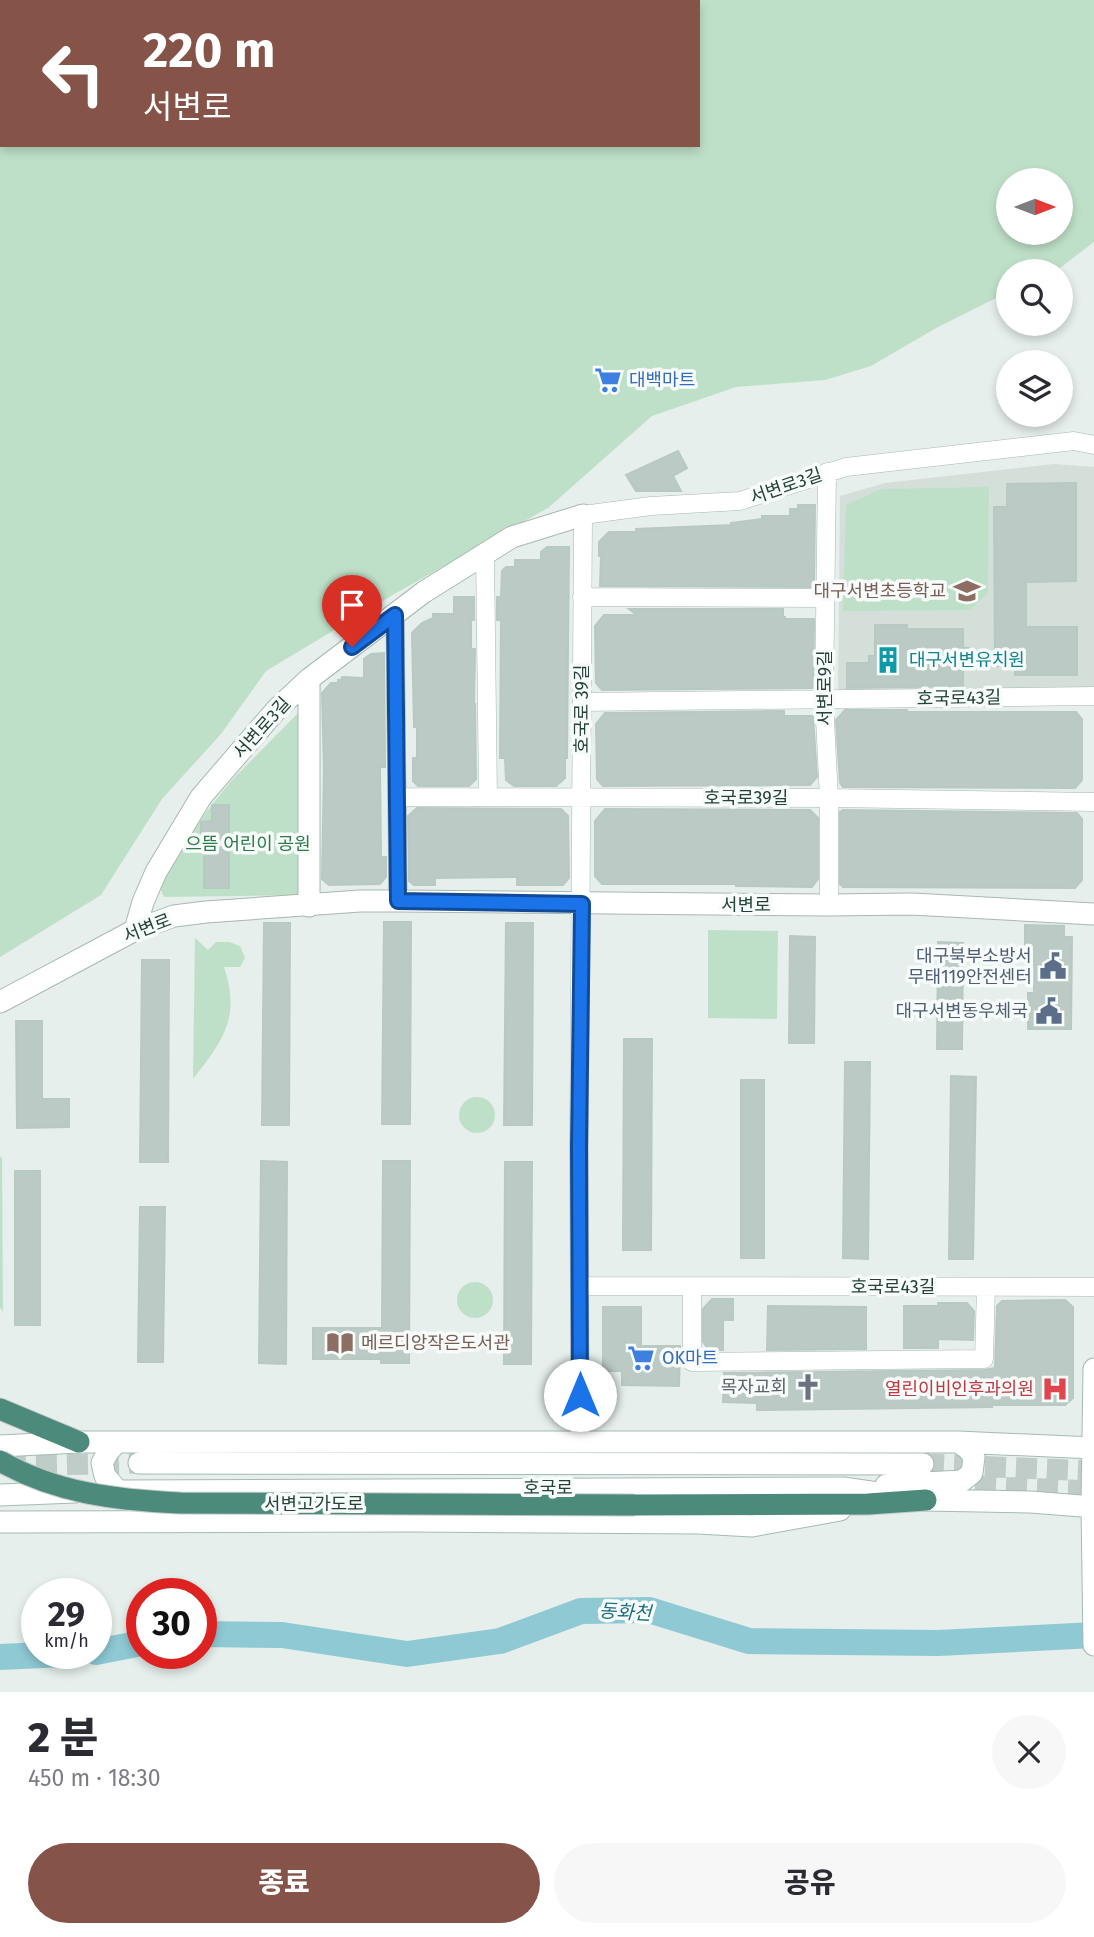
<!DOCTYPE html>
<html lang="ko">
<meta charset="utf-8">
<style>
:root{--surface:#fff;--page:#f7f7f7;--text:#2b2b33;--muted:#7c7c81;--accent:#855347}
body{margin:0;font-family:"Fira Sans","Noto Sans KR",sans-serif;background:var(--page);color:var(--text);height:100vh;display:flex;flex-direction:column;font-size:26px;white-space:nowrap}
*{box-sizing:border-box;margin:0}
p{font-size:23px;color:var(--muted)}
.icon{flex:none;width:38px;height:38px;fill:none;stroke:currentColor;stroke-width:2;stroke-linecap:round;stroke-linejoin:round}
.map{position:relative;height:1692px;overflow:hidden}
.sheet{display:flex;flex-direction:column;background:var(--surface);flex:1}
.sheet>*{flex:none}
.guide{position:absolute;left:0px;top:0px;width:700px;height:147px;box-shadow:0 4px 10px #0003;background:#855347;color:#fff;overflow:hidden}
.needle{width:46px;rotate:90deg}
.buttons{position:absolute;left:996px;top:168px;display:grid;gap:14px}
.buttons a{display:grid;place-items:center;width:77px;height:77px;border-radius:50%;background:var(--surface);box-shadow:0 4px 10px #0003;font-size:35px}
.speed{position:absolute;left:21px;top:1578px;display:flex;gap:14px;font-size:35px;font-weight:700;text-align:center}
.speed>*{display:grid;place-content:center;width:91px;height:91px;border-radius:50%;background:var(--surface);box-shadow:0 4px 10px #0003;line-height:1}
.speed small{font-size:18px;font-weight:400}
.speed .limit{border:10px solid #d22;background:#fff;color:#111}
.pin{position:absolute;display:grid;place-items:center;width:60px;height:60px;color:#fff;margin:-72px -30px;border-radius:50% 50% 50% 0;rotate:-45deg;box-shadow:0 0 7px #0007}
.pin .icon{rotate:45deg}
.me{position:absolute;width:77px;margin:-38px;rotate:0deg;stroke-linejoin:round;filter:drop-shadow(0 0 5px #0008)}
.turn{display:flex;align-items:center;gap:24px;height:147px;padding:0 28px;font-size:32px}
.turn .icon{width:91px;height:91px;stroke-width:2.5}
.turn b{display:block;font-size:49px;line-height:60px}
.round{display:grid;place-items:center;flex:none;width:74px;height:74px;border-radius:37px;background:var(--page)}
.headline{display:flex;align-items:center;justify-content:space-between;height:119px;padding:0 28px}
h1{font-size:42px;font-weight:800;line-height:52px}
.primary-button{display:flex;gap:14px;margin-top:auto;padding:14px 28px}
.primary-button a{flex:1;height:80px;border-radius:42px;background:var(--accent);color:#fff;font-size:28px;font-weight:800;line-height:80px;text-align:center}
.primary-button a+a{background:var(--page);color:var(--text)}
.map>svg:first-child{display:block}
</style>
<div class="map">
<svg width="1094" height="1692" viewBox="0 0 1094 1692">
<rect width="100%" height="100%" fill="#e6efeb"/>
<!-- built -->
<path fill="#d4dfda" d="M1054,464l40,3v220l-256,5 2,-196 45,-13z"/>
<!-- green -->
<path fill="#bfe0c8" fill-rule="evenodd" d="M0,0h1094v242l-38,29h-48v21l-70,35 -67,39 -46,14 -89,7 -84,29 -104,92 -152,85 -130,78 -45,63 -59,65 -61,96 -101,62zM2,2h696v143h-696zM1008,180h52v53h-52z
M989,487l-1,106 -18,17 -127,1 3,-106 35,-16z
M302,709l-4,186 -134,2 -6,-13 49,-73 24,-30z
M708,930l70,1 -1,88 -69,-1z
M195,938l13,12 8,-8h13l11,4 5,12 -5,9h-16c17,50 -1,74 -31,112z
M459 1115a18 18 0 1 1 36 0a18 18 0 1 1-36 0Z
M2,1156l1,156 -3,-5v-149z
M457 1300a18 18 0 1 1 36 0a18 18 0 1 1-36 0Z"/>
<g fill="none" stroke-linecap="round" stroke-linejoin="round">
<!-- river -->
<path stroke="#8ec9d4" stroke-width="26" d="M201,1634l81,1 125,19 93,-13 81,-30 68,-1 100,31 189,2 156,-8
M96,1652l46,-9
M0,1657l65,-3"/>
</g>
<!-- building -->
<path fill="#bbcac4" stroke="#b8c9c2" stroke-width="2" d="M678,451l9,17 -14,8 8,15h-45l-10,-16z
M1076,483v98l-50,1v45h51v48h-62v-9h-20l-1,-159h13v-23z
M798,505h17l-1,82 -214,-1 1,-30h-2v-14l10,-10h27v-3l96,-4 -1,-2 31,-4v-3h28v-7h8z
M547,547h22l-2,211h-2v20l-9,8h-42l-8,-6 -1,-22h-5l1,-138h-4v-23h4l1,-26 4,-4h9v-7h26v-8z
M454,597h20v23h-3v29h4l-1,55h1l1,75 -7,7h-51l-5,-5v-23h4v-31h-3l-2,-94 10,-10 11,-5v-4h21z
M629,609h154v8h2v2h29l-1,69 -211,2 -6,-7 -1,-57 9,-11h33z
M875,625h32v4h56v19h6v18h-6v20l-116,2v-25h22v-7h6z
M384,653l1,114h-5l1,90h5v20l-6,7 -51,1 -7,-6 2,-111 -2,-75 9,-10h7v-3h3l1,-3 22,1v-19l7,-5z
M845,710h62v2h169l6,7v61l-7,8 -232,-1 -3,-4 -4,-63z
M784,711v5h29l4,61 -7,8 -207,1 -6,-7 -1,-55 9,-11z
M212,805h17v83h-25v-39h-3v-27l11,-1z
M417,808l144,1 7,7 1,62 -6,7h-46v-8l-82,1v7h-21l-5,-4 -1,-65z
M605,809l205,1 8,8v61l-6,8 -76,-1v-2h-134l-7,-8v-55z
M843,810l234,3 5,6v61l-7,8 -232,-1 -3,-3v-72z
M384,922h27l-1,202h-28z
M264,923h26l-1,202h-27z
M506,923h27l-1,202h-28z
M1025,925l39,1v11h8l-1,92h-43v-36h6v-44h-9z
M790,936l25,1 -1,106h-25z
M938,942l25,1 -1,106h-25z
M142,960h27l-1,202h-28z
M16,1021h26v78h27v28l-52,1z
M624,1039h28l-1,211h-28z
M845,1062h25l-2,197 -25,-1z
M951,1076l25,1 -3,182h-24z
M741,1080h23v178h-23z
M261,1161l26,1 -1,202 -27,-1z
M383,1161h27l-1,202h-28v-4h-68v-31h69z
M505,1162h27l-1,202h-27z
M15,1171h25v154h-25z
M140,1207h25l-2,155h-25z
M712,1299h21v21h-10v30h-14l-6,-8v-33z
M1065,1300l8,7v91l-8,7h-73v2l-235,3v-7l-34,-1 1,-29 260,-3 11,-2 2,-62 5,-5z
M938,1303h29l7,8 -1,29 -35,-1v9h-34v-42h34z
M768,1306l98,1v42l-99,1z
M603,1307h38v39h39l-1,40 -57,-1v-14h-19z"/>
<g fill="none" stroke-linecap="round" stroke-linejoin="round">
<!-- secondary-tunnel -->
<path stroke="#bfccc8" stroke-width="21" stroke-dasharray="21 10" stroke-linecap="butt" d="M923,1464l171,7
M5,1466l134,-3
M944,1485l150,6"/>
<defs>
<path id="minor" d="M827,472l-3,228 5,98v107
M485,554l3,243
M582,597l244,1
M395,615l3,286
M582,702l512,-6
M397,797l432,1 265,4
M581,1286l513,1
M692,1287v75l292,-3 2,-72
M580,1443l-1,-296 4,-632 68,-9 89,-5 106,-34 228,-26 20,4"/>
<path id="tertiary" d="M309,906v-227
M135,930l8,-28 13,-30 45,-75 75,-87 33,-31 115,-87 88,-55 71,-22
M0,1002l135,-72 39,-14 32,-4 154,-11h38l431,4 83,-1 182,10"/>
<path id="secondary" d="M1094,1369l-2,137 2,139
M117,1442l-9,10 -6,11 3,13 13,15
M0,1446l79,-4h879l136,6
M139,1463l784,1
M886,1485l76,-4 10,-8 2,-16 -6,-8 -10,-7
M118,1491l725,-3 83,12 105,2 63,5
M0,1495l75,-3
M0,1522l411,-1 287,2 54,3 88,-16"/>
<path id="trunk" d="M0,1409l79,33
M634,1505l234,-1 58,-4"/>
</defs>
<!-- minor casing -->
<use href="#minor" stroke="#a8b8b2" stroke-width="19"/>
<!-- tertiary casing -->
<use href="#tertiary" stroke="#a8b8b2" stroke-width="23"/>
<!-- secondary casing -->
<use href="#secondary" stroke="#a4bbb3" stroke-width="23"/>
<!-- trunk casing -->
<use href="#trunk" stroke="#c2cac8" stroke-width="23"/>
<!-- minor -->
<use href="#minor" stroke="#fff" stroke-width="18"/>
<!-- tertiary -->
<use href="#tertiary" stroke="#fff" stroke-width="21"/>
<!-- secondary -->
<use href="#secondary" stroke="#fff" stroke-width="21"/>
<!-- trunk -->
<use href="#trunk" stroke="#4c8a7c" stroke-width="21"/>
<defs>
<path id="trunk-bridge" d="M0,1461c56,32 116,39 180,42l454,2"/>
</defs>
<!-- trunk-bridge casing -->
<use href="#trunk-bridge" stroke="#c2cac8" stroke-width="23" stroke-linecap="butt"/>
<!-- trunk-bridge -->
<use href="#trunk-bridge" stroke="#4c8a7c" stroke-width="21"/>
</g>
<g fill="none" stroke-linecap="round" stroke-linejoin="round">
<defs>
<path id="route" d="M352,647l43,-32 3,286 184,3 -3,243 1,248"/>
</defs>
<!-- route casing -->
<use href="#route" stroke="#114b97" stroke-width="18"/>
<!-- route -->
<use href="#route" stroke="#1a73e8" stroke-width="12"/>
</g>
<!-- icons -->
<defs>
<symbol id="supermarket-bare" viewBox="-9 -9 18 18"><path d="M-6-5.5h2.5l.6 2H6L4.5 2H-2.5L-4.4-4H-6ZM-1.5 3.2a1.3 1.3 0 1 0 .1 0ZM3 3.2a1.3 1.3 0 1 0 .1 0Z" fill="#3f7fe0" stroke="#f7fbf9" stroke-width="2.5" paint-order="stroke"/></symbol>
<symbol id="school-bare" viewBox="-9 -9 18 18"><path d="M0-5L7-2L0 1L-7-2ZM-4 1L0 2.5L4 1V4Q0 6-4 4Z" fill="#8d6e63" stroke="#f7fbf9" stroke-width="2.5" paint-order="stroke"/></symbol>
<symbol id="building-bare" viewBox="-9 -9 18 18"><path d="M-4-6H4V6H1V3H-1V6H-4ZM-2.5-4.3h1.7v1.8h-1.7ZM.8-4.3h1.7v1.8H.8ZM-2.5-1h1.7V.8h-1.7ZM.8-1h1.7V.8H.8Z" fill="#0f9aa8" stroke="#f7fbf9" stroke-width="2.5" paint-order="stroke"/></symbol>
<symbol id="civic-bare" viewBox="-9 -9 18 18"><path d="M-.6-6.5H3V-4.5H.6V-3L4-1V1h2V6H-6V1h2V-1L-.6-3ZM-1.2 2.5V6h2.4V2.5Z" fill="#5c6f8a" stroke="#f7fbf9" stroke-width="2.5" paint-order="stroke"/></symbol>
<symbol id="library-bare" viewBox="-9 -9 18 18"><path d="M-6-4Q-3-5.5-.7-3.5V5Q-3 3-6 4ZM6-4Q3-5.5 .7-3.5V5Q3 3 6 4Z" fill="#8d6e63" stroke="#f7fbf9" stroke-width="2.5" paint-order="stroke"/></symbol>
<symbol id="church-bare" viewBox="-9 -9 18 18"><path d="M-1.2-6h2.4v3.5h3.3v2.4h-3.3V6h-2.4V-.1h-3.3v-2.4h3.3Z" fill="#6b7280" stroke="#f7fbf9" stroke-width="2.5" paint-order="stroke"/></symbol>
<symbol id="hospital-bare" viewBox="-9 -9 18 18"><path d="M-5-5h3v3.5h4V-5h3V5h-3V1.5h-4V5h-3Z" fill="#e0444e" stroke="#f7fbf9" stroke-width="2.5" paint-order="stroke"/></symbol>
</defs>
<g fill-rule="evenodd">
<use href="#supermarket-bare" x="589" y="361" width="38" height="38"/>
<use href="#school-bare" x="948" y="572" width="38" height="38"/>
<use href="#building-bare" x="869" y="641" width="38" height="38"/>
<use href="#civic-bare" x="1034" y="947" width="38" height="38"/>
<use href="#civic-bare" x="1030" y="992" width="38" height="38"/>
<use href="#library-bare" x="321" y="1324" width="38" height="38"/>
<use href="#supermarket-bare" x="622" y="1339" width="38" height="38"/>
<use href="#church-bare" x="789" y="1368" width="38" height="38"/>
<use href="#hospital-bare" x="1036" y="1370" width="38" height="38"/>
</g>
<g text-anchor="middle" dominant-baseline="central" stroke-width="7" stroke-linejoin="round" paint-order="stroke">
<!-- shop labels -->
<g font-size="18" fill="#366cbe" stroke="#f7fbf9" text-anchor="start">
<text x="629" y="380">대백마트</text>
<text x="662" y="1358">OK마트</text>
</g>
<!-- street labels -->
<g font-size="18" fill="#24423a" stroke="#f7fbf9">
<text transform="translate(786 486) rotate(-19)">서변로3길</text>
<text transform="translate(825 688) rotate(-90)">서변로9길</text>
<text transform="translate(959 698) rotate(-1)">호국로43길</text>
<text transform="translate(582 709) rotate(-90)">호국로 39길</text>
<text transform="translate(262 728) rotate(-48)">서변로3길</text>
<text x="746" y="798">호국로39길</text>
<text x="746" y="905">서변로</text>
<text transform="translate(147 928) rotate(-21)">서변로</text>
<text x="893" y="1287">호국로43길</text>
<text x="548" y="1488">호국로</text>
<text x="314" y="1504">서변고가도로</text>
</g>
<!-- education labels -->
<g font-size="18" fill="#785e54" stroke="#f7fbf9" text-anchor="end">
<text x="946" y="591">대구서변초등학교</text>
<text x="361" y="1343" text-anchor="start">메르디앙작은도서관</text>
</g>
<!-- culture labels -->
<g font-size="18" fill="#0d838f" stroke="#f7fbf9" text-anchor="start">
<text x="909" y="660">대구서변유치원</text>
</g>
<!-- park labels -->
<g font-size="18" fill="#2d7a4b" stroke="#f7fbf9">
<text x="248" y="844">으뜸 어린이 공원</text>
</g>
<!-- service labels -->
<g font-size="18" fill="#4e5e75" stroke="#f7fbf9" text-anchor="end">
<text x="1032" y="956">대구북부소방서<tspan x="1032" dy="21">무태119안전센터</tspan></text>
<text x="1028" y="1011">대구서변동우체국</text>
</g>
<!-- worship labels -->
<g font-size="18" fill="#5b616d" stroke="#f7fbf9" text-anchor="end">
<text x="787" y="1387">목자교회</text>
</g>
<!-- health labels -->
<g font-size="18" fill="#be3a42" stroke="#f7fbf9" text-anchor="end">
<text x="1034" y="1389">열린이비인후과의원</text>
</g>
<!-- water labels -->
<g font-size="19" font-style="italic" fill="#1c6f80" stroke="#f7fbf9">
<text transform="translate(625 1612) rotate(3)">동화천</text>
</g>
</g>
</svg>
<div class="buttons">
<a><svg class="needle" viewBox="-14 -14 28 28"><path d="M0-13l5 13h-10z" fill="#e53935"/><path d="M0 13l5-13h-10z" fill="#7c7c81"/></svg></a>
<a><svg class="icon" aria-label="search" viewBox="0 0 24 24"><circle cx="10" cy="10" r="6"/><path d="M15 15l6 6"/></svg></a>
<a><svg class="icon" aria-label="layers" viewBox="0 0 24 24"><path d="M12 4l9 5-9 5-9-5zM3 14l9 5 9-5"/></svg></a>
</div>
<div class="speed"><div>29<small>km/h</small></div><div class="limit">30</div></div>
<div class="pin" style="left:352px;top:647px;background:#d93025"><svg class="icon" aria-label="arrive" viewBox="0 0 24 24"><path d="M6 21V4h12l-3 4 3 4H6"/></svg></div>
<svg class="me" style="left:580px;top:1395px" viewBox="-20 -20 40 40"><circle r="19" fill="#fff"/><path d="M0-13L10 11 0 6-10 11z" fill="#1a73e8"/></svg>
<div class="guide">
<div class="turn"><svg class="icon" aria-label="left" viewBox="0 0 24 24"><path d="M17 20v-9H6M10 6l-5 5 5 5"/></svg><div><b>220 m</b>서변로</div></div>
</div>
</div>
<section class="sheet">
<div class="headline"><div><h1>2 분</h1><p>450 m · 18:30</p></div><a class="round"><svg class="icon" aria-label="close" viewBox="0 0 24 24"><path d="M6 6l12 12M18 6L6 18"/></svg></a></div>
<div class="primary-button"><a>종료</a><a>공유</a></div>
</section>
